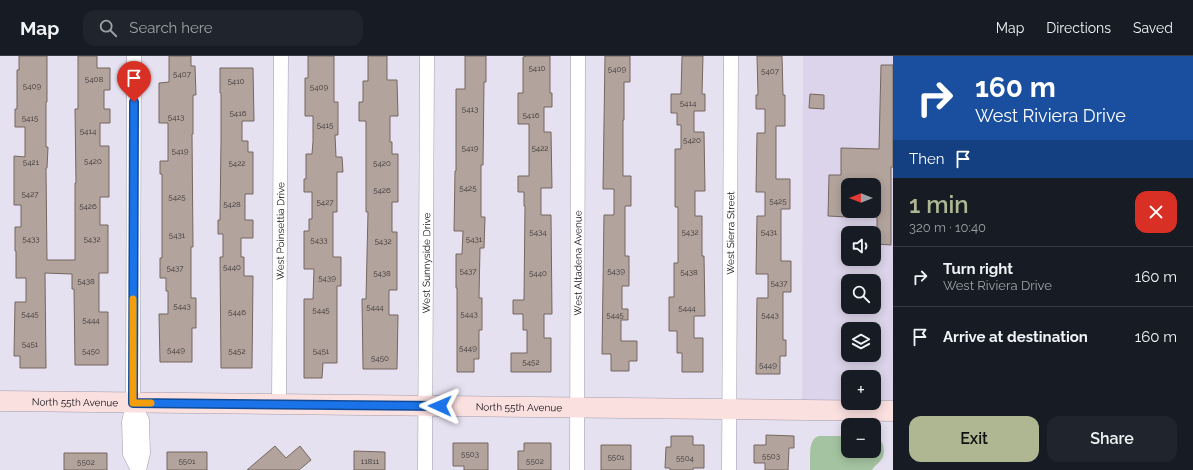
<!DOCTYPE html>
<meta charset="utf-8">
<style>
:root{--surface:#171b24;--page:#20242c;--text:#f1f3f6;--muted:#9ea1a6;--line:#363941;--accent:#aeb692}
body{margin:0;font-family:Raleway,sans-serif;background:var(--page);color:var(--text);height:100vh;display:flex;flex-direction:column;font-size:15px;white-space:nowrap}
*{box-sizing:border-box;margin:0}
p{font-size:13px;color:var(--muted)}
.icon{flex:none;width:22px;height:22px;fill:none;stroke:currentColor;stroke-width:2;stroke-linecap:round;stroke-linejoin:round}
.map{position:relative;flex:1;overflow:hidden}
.details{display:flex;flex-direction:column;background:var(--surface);width:300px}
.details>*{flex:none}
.guide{background:#1a4fa0;color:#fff;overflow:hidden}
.needle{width:26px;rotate:270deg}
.fabs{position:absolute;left:841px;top:122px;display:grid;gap:8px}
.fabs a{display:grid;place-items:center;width:40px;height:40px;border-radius:8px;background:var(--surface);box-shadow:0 2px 10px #0003;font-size:20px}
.pin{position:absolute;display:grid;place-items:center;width:34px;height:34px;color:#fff;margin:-41px -17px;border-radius:50% 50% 50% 0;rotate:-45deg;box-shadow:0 0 4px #0007}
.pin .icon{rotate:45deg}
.me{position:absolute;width:44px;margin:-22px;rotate:271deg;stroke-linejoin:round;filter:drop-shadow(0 0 3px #0008)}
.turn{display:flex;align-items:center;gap:14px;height:84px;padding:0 16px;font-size:18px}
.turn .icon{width:52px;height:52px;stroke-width:2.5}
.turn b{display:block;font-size:28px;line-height:34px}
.then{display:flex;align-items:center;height:38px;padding:0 16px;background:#0003;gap:8px;font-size:15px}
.round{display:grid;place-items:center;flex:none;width:42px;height:42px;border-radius:12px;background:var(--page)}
.summary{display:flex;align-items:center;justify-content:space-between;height:68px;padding:0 16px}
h1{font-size:24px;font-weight:600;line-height:30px;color:var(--accent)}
.button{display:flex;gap:8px;margin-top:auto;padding:8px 16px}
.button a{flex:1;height:46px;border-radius:12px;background:var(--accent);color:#111;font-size:16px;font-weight:600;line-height:46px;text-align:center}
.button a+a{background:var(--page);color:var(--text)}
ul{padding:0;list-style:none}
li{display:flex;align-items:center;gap:12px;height:60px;padding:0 16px;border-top:1px solid var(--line)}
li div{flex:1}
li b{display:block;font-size:15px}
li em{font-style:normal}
header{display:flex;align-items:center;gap:24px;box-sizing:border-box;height:56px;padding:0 20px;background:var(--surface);border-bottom:1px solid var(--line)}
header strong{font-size:19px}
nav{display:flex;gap:22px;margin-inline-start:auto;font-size:14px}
.search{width:280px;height:36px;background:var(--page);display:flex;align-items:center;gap:10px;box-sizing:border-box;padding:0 14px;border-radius:12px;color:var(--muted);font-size:15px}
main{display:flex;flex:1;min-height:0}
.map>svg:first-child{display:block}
</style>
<header>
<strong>Map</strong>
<div class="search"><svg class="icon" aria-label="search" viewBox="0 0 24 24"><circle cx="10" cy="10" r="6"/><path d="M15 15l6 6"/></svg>Search here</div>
<nav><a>Map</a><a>Directions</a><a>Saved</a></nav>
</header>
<main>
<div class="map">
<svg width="893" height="414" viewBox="0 0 893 414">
<rect width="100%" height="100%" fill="#e6e1f0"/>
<!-- built -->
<path fill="#dcd4ea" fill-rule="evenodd" d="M803,0h90v346h-19v-25h-26v26l-46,1zM848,129h26v26h-26zM848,177h26v26h-26zM848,225h26v26h-26zM848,273h26v26h-26z"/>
<!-- green -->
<path fill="#a4c4a1" d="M819,380h29v15h26v-15l5,2c5,5 7,16 2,22 -3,4 -7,6 -9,10h-62c1,-11 -3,-31 9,-34z"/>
<!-- building -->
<path fill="#b2a49c" stroke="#756760" d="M19,0h28v46h-1v45h2l-1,21h-1l1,92h28v-77h1l-1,-74h3v-53h19v12h13v22h-6v19h6v14h-10v23h9v51h-9v28h8v48h-9v39h9v53h-33l-1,-76h-2v-15l-27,-1 1,95h-26v-12h-6l1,-54h11v-24h-10v-27h-1v-24h6v-22h-7v-49l11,1v-30h-10v-18h2v-39h2z
M169,0h22v10h4l1,29h-3v39h-1l1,113h-2v51h5v30h-4v34h-32l-1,-48h9v-23h-2v-13h-6v-20h2v-84h-2v-13h8v-38h-9v-40l10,-1z
M308,0h26v46h4v33h-3l1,22h6l1,15h-6v40h-4v45h8v29h-4v77h-14l-1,15h-18v-79h9l1,-30h-10v-38h5v-12h3v-27h-8v-13h2v-25h6l1,-13v-25h-8v-38h3z
M368,0h19v24h10l1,36h-8v26h2v12h6v48h-6v30h5v58h-8v25h9l-1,54h-34l-1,-70h4l2,-87h-2v-91h-7v-19h4v-21h5z
M465,0h21v26h-2l-1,83h-2v52h4l-1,31h-4l-1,50h3v32h-3v29h-5v13h-17v-84h-1v-34h6l1,-23h-9l1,-60h1v-82h9z
M527,0h23v37h2v14h-8v25h7l1,56h-11v27h10l1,99h-8v24h7v34h-40v-19h16v-23h-4v-16h-10v-14h11l1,-94h-1v-14h-6v-16h11v-52h-11v-31h5v-36z
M605,0h25v26h-6v38h-1v56h8v30h-6v50h4v30h-7v23h6v11h-7v21h16v20h-8v10h-18v-17h-9l2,-139h10v-26h-11z
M682,0h21l-1,38h3v17h-11v21h10l1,59h-10v25h7v40h2l1,60h-11v22h9v34h-21v-19h-5v-22h-8v-34h5v-34h4v-56h-3v-58h6v-24h-4v-12h-6v-19h10z
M757,0h25l1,39h2v31h-9v53h14v30h-9v52h10v31h-8v48h3v16h-6v18h-24l1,-76h11v-24h-12l1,-58h8v-24h-9l1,-59h8v-24h-9v-14h2z
M881,9h12v102h-2v78l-14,-1v-27h-3v-32h-26v32l-20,-1 1,-41h12v-27l38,1z
M220,12h33l1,53h-12v20h6v11h5v42h-8v26h8v18h-12v19h3v19h9l-1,92h-31l-1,-111h3v-23h-5v-14h2l1,-79v-48h-1z
M810,38l14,1v14l-15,-1z
M766,379l28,1v12h-5l-1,22h-23v-7h-11v-18h12z
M671,380h22v9h11v23h-11v2h-23v-2h-5l1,-21h5z
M453,387h35v27h-24v-4h-11z
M524,387h27v27h-33v-19h6z
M601,389h30v25h-30z
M275,390l11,12 14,-12 11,14 -12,10h-52z
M354,395l31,1v18h-31z
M167,396h40v18h-40z
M64,397h43v17h-43z"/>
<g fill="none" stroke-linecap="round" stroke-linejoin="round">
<defs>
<g id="street">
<path d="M134,0l-1,347 -4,19 1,32 8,16"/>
<path d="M133,347l9,17 1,33 -4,17"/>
<path id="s1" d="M279,349l2,-349"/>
<path id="s2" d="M425,414l2,-414"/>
<path id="s3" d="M577,414l1,-414"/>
<path id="s4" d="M729,414l2,-414"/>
</g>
<g id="secondary">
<path id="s5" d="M0,345l893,10"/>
</g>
</defs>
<!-- street casing -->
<use href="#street" stroke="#a19caa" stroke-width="15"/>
<!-- secondary casing -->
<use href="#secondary" stroke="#a19caa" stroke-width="21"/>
<!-- street -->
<use href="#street" stroke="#fff" stroke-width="14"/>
<!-- secondary -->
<use href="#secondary" stroke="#fbe0e0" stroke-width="20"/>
</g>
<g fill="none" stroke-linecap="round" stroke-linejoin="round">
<defs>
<path id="route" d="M134,46l-1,301 307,3"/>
</defs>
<!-- route casing -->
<use href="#route" stroke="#114b97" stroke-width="10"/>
<!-- route -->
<use href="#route" stroke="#1a73e8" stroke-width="7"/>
<!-- slow -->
<path stroke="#f59e0b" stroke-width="7" d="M133,243v104h18"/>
</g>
<g text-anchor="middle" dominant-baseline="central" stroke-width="3.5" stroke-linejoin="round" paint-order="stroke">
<!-- number labels -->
<g font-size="8" fill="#3b3638">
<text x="537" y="12">5410</text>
<text x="617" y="13">5409</text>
<text x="770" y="15">5407</text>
<text x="182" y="18">5407</text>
<text x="94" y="23">5408</text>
<text x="236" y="25">5410</text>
<text x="32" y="30">5409</text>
<text x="319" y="31">5409</text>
<text x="688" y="47">5414</text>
<text x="470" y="53">5413</text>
<text x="238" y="57">5416</text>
<text x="531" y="59">5416</text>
<text x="176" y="61">5413</text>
<text x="30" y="62">5415</text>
<text x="325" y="69">5415</text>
<text x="88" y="75">5414</text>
<text x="692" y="84">5420</text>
<text x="470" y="92">5419</text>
<text x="540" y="92">5422</text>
<text x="180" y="95">5419</text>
<text x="93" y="105">5420</text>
<text x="31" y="106">5421</text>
<text x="237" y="107">5422</text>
<text x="382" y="107">5420</text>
<text x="468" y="132">5425</text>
<text x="382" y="134">5426</text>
<text x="30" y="138">5427</text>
<text x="177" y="141">5425</text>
<text x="778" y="145">5425</text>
<text x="325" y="146">5427</text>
<text x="232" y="148">5428</text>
<text x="88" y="150">5426</text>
<text x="538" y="176">5434</text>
<text x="690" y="176">5432</text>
<text x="769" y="176">5431</text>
<text x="177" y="179">5431</text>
<text x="31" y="183">5433</text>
<text x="92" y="183">5432</text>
<text x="474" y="183">5431</text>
<text x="319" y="184">5433</text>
<text x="383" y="185">5432</text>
<text x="232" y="211">5440</text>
<text x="175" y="212">5437</text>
<text x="468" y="215">5437</text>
<text x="616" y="215">5439</text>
<text x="689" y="216">5438</text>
<text x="382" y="217">5438</text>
<text x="538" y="217">5440</text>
<text x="327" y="222">5439</text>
<text x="86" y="225">5438</text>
<text x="779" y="227">5437</text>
<text x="182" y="250">5443</text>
<text x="375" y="251">5444</text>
<text x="687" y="252">5444</text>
<text x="321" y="254">5445</text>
<text x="237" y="256">5446</text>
<text x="30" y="258">5445</text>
<text x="469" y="258">5443</text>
<text x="615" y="259">5445</text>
<text x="770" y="259">5443</text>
<text x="91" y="264">5444</text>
<text x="30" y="288">5451</text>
<text x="468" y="292">5449</text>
<text x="176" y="294">5449</text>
<text x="91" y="295">5450</text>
<text x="237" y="295">5452</text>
<text x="321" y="295">5451</text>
<text x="380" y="302">5450</text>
<text x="531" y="306">5452</text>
<text x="768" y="309">5449</text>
<text x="470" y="398">5503</text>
<text x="771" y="400">5503</text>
<text x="616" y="401">5501</text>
<text x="685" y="402">5504</text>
<text x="187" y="405">5501</text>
<text x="370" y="405">11811</text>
<text x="535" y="405">5502</text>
<text x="86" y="406">5502</text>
</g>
<!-- street labels -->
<g font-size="10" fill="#131116" stroke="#e6e1f0">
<text stroke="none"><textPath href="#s1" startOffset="174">West Poinsettia Drive</textPath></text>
<text stroke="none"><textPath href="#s4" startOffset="237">West Sierra Street</textPath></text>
<text stroke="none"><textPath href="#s2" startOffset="207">West Sunnyside Drive</textPath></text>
<text stroke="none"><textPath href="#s3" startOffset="207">West Altadena Avenue</textPath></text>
<text stroke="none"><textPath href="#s5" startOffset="75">North 55th Avenue</textPath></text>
<text stroke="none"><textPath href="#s5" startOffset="519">North 55th Avenue</textPath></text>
</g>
</g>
</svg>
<div class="fabs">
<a><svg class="needle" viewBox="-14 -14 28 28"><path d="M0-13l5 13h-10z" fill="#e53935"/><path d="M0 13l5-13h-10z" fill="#9ea1a6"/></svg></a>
<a><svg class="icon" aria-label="sound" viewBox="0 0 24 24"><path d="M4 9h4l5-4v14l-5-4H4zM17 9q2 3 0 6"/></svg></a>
<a><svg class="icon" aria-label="search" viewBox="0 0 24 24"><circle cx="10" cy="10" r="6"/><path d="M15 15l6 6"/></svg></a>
<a><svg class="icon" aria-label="layers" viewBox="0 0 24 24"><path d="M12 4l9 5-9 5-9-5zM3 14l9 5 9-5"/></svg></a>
<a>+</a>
<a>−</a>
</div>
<div class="pin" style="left:134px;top:46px;background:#d93025"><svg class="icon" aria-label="arrive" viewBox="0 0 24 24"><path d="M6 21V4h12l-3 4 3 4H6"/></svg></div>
<svg class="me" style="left:440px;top:350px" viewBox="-20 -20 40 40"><path d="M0-17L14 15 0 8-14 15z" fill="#1a73e8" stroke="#fff" stroke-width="4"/></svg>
</div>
<section class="details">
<div class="guide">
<div class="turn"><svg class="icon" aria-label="right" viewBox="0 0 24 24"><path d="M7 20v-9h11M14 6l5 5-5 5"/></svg><div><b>160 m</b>West Riviera Drive</div></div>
<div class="then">Then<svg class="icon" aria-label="arrive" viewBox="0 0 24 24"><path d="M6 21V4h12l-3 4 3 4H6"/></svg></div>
</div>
<div class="summary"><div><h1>1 min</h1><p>320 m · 10:40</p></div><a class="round" style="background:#d93025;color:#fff"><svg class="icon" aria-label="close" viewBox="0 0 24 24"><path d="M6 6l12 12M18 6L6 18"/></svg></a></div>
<ul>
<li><svg class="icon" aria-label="right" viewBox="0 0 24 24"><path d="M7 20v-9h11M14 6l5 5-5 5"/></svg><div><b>Turn right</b><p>West Riviera Drive</p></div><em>160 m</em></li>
<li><svg class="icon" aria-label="arrive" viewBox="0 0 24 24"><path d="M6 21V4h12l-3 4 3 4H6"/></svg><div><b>Arrive at destination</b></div><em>160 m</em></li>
</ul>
<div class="button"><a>Exit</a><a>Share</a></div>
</section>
</main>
